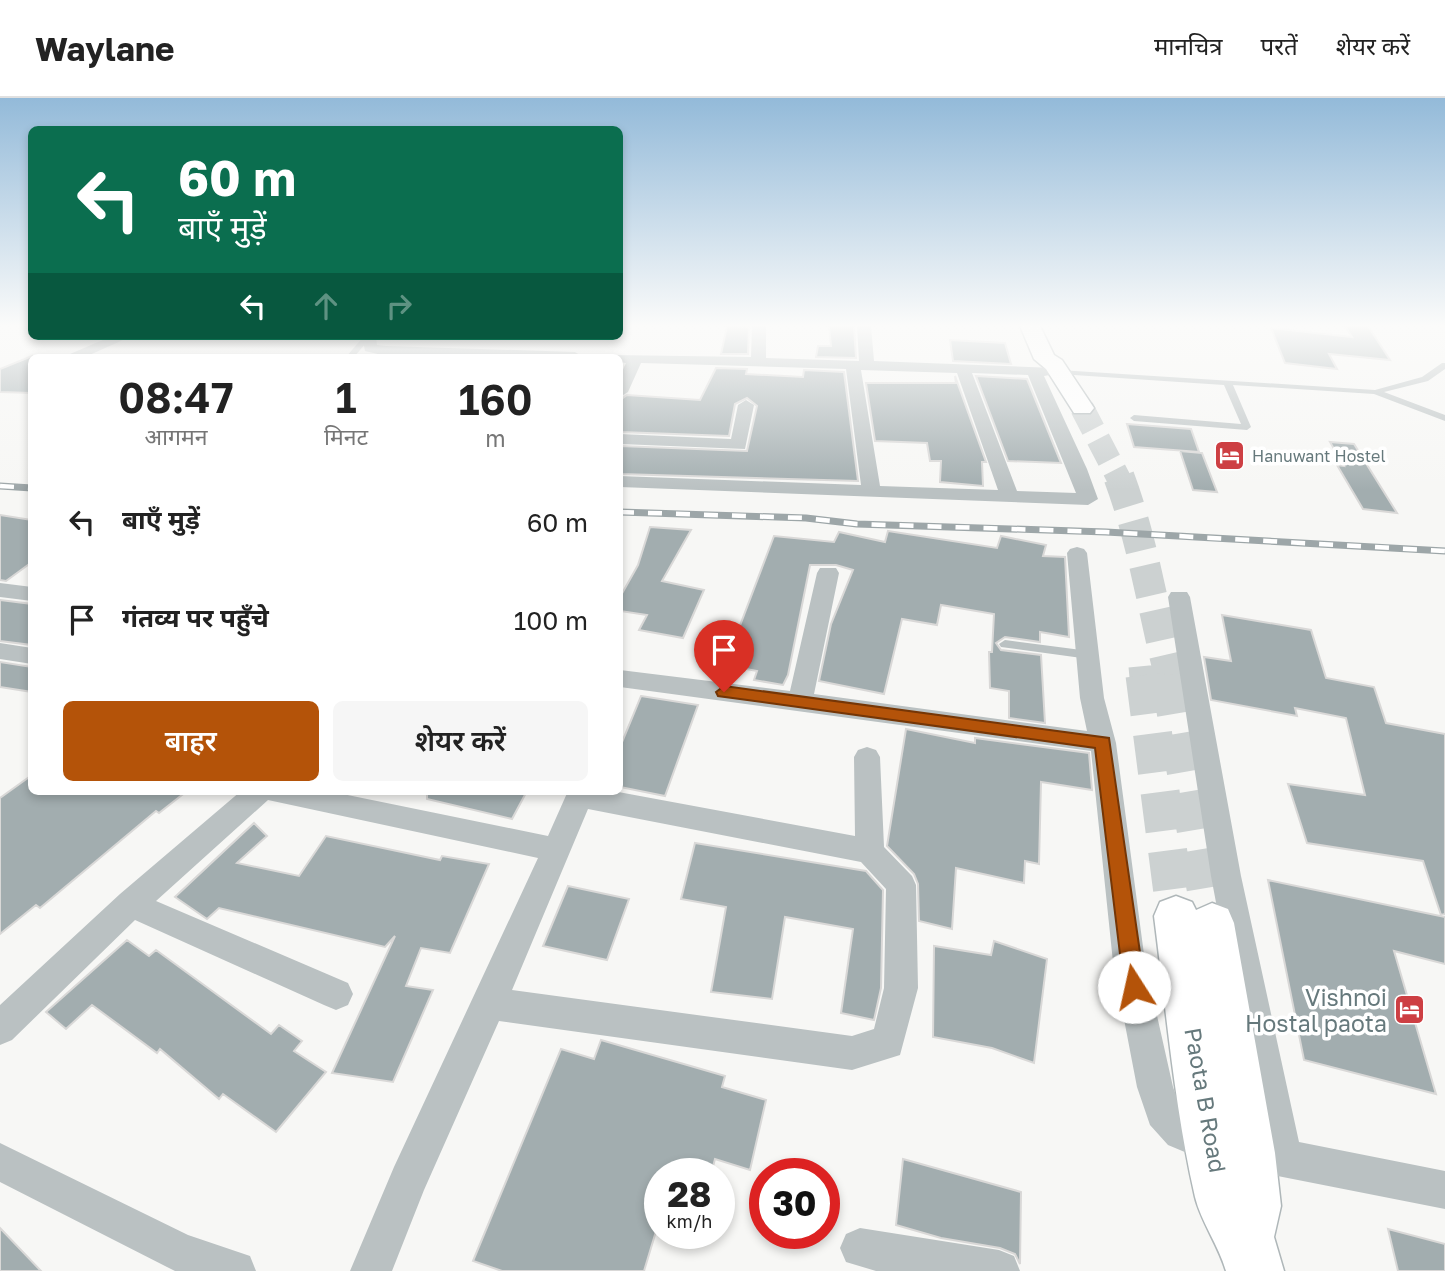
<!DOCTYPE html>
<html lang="hi">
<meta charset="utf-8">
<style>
:root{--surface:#fff;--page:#f6f6f6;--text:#222;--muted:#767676;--line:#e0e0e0;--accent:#b45309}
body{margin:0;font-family:"Golos Text","Noto Sans Devanagari",sans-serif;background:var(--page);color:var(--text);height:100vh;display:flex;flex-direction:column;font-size:26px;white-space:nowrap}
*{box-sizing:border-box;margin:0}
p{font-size:23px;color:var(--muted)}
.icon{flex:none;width:38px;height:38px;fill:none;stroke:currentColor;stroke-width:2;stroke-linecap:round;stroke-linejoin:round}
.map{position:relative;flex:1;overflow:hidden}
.drawer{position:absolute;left:28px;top:256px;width:595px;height:441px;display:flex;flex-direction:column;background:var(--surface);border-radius:10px;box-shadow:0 4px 10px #0003}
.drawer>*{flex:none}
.guide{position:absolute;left:28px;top:28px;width:595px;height:214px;border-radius:10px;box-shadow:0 4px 10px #0003;background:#0b6e4f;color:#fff;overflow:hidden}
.speed{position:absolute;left:644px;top:1060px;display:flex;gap:14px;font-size:35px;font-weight:700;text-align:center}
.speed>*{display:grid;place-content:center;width:91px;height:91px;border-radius:50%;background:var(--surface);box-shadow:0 4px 10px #0003;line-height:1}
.speed small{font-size:18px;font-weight:400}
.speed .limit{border:10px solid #d22;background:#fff;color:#111}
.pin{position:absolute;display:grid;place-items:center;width:60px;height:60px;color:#fff;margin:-72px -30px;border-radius:50% 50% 50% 0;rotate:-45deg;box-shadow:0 0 7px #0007}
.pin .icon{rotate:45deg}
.me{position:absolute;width:77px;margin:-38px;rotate:350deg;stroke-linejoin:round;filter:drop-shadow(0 0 5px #0008)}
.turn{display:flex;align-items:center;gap:24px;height:147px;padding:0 35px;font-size:32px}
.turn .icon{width:91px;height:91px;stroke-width:2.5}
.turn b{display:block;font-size:49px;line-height:60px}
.lanes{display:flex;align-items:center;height:66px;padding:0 35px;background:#0003;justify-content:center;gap:35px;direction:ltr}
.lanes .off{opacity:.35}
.eta{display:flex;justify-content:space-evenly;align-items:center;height:119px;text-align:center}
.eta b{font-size:42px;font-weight:600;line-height:49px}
.cta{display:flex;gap:14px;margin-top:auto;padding:14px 35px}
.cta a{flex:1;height:80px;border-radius:10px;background:var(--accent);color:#fff;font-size:28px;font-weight:600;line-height:80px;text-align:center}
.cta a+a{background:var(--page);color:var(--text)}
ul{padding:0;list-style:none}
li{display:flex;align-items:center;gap:21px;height:98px;padding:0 35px}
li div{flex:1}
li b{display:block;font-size:26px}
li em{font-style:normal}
header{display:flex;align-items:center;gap:42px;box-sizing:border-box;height:98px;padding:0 35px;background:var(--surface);border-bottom:2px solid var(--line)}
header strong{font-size:33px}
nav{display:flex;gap:38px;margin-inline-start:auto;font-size:24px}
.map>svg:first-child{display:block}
</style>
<header>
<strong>Waylane</strong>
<nav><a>मानचित्र</a><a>परतें</a><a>शेयर करें</a></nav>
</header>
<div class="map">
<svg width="1445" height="1173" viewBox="0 0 1445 1173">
<rect width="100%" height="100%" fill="#f7f7f5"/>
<!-- building -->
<path fill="#a2adaf" stroke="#d9d8d7" stroke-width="2" d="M727,228l22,1 -1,27h-27z
M829,228h25l2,32 -40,-1 2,-11h13z
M1345,228h23l22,34 -61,-6 8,15 -52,-6 -14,-35 81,9z
M950,242l55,3 6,21 -58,-3z
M32,258v37l-32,-1v-23z
M716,270l31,1 -1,5 57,3 1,-7 40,2 14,109 -238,-7v-28l127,5 10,-45 -10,-8 -12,6 -6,32 -109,-4v-32l7,-5 73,5z
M955,278l31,86h-4l1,24 -43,-4 1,-21h-11l-3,-18 -52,-2 -9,-58h90z
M976,278l51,3 34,84 -53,-2z
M1127,326l64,5 8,23 -65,-5z
M1330,344l24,2 43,69 -34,-4 -26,-44 7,1z
M1180,353l22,2 15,39 -24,-2z
M0,417l32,5v42l-26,19 -6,-1z
M650,429l41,3 -29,51 42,9 -21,48 -44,-8 8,-15 -27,-4v-14l18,-32z
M888,433l109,17 4,-12 45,9 -3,11 22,1 4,80 -29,-5v10l-35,-5 -9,6 5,7 40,5 4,68 -36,-5v-27l-19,-3 -1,-36h3l2,-38 -53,-9 -4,20 -35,-6 -18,75 -65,-13 12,-57 22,-54 -17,-5h-26l-22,110 -5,10 -29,-5 3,-9 -32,-6 49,-129 60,6 5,-10 46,10z
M0,502l32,4v41l-32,-4z
M1222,517l89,15 15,48 48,9 12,36 59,11v180l-4,1 -18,-54 -116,-18 -19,-59 77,11 -19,-77 -51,-10 2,8 -86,-16 -7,-43 27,4z
M0,564l32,5v25l-32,-5z
M641,598l57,9 -33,91 -45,-9v-40z
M906,631l69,14v-5l114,15 3,37 -51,-8 -2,82 -14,-3 -1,22 -68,-15 -4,61 -33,-8 -1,-37 -4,-10 -27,-28z
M32,677v16h155l-28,22 -3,-2 -116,97 -4,-3 -36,29v-136z
M427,693h100l-15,28 -85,-20z
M254,725l13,13 -30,27 62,13 27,-40 114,24 2,-4 47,8 -39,89 -29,-5 -15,38 27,4 -40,92 -61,-9 63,-137 -10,11 -166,-39 -12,11 -32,-22z
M695,745l171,28 17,19 -2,98 -7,32 -33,-7 12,-84 -68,-12 -13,82 -61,-7 15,-85 -45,-8z
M1268,782l177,37v47l-51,-13 42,143 -132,-34z
M568,788l61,13 -22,61 -64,-14z
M127,842l22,16 7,-6 115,84 8,-9 23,16 -8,10 32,21 -50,60 -53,-38 -4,5 -59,-50 -3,4 -65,-48 -26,24 -20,-17z
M994,843l53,18 -13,104 -42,-15 -59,-11 1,-91 57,9z
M601,942l124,36 -3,11 44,13 -16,70 -35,-11 -4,15h-51v44l-16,53h-142l-29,-10 88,-212 33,10z
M903,1061l118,33 -1,72 -5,-10 -15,-6 -59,-10 -45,-13z
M0,1130l41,43h-41z
M1388,1131l57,15v27h-47z"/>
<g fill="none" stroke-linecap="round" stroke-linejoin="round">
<!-- secondary-tunnel-far2 -->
<path stroke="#ccd1d1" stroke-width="24" stroke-dasharray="24 11" stroke-linecap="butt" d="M1082,310l37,71"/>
<!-- secondary-tunnel-far1 -->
<path stroke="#ccd1d1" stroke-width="31" stroke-dasharray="31 15" stroke-linecap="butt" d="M1119,379c24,64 34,133 51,200
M1144,568l1,11"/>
<!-- secondary-tunnel -->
<path stroke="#ccd1d1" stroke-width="39" stroke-dasharray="39 20" stroke-linecap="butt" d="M1145,577l31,241
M1170,577l42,248"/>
<defs>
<path id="secondary" d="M1020,228h20l14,29 8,5 32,48 -4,5h-16l-28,-44 -12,-10z
M1176,798l16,6 4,8 16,-7 16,6 6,14 41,230 6,53 -7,31 10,34h-58c-8,-27 -25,-49 -31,-74 -21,-92 -29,-188 -41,-281l6,-14z"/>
</defs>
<!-- secondary casing -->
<use href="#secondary" stroke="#afb7b9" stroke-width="3"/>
<!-- lane -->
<path fill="#bac1c2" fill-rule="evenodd" d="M364,238h8l-18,21h-8z
M1442,265h3v6l-17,12 -44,11 61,23v6l-71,-27 -141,-9 18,42 -4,3 -113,-9 -4,-3 4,-3 107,9 -17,-39 -165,-11 -4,-2 4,-2 316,20 47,-13z
M1005,542l84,11 6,4 -6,4 -88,-12 -2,-3z"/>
<!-- street -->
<path fill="#bac1c2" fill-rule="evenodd" d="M752,228h14v32l93,3 -2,-35h14l3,35 181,7 2,3 -2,3 -11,2 43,93 11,30 -10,6 -468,-18v-11l241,9 -15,-116 -205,-6 -13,29 -8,5v-21l6,-13 -6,-1v-5h-7l2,-2 136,2zM861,272l96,3 41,117 -118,-4zM972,275l56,2 48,118 -59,-2z
M112,238h20l-47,21h-22z
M362,238h14l1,9 9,1 189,6 8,5 -197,-1 -21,-5z
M746,302l8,5 -9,44 -125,-5v-10l111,5 7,-34z
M1077,449l7,2 3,4 17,145 12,45 29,219 28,125 5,14 16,17 17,7 49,10 -49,-259 -43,-279 3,-5h16l3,5 51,279 58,266 146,29v38l-234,-46 -43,-18 -18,-20 -13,-38 -24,-125 -22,-211 -471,-64v-17l170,21 27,-118 3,-5h16l3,5 -25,121 273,37 -7,-33 -13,-145 3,-4z
M0,485l32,4v14l-32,-4z
M0,545l32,5v16l-32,-5z
M867,649l9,3 4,7 4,90 28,29 4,9 2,103 -18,67 -48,15 -353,-49 -75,169 -32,81h-42l44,-104 144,-309 -270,-58 -112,101 192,82 5,11 -5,11 -12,5 -12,-5 -189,-85 -123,120 -12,5v-40l120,-111 121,-103h87l220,45 20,-45h45l242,45 -1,-79 4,-7zM588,711l273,53 25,27 -2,99 -10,41 -22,7 -340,-46z
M0,1045l188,92 62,21 6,15h-81l-8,-4 -167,-85z
M860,1130l139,22 15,6 6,15h-144l-30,-9 -6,-14 6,-14z"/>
<!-- secondary -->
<use href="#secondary" fill="#fff" fill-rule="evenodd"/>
<defs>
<path id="rail" d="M0,388l32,2
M620,414l186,6 51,6 249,8 339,19"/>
</defs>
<!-- rail casing -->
<use href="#rail" stroke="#9da6a8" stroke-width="7"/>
<!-- rail -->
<use href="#rail" stroke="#fff" stroke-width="4.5" stroke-dasharray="14" stroke-linecap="butt"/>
</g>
<!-- sky -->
<linearGradient id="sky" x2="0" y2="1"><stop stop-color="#93bad9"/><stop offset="0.58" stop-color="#fbfbfa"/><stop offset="1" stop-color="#fbfbfa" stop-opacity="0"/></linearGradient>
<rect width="1445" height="392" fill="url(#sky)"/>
<!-- route -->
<path fill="#b45309" stroke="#753606" stroke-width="2" d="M724,588l385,52 36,249 -3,8 -8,3 -7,-3 -3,-8 -29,-239 -377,-52 -2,-4z"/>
<!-- icons -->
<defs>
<symbol id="hotel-square" viewBox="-11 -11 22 22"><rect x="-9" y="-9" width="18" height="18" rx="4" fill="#cd3f43" stroke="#fff"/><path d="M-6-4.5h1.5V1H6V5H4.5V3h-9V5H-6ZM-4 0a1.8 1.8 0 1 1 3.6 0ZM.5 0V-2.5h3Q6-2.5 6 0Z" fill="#fff"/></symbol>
</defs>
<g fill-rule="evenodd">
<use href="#hotel-square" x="1212" y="340" width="35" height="35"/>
<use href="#hotel-square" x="1392" y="894" width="35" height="35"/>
</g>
<g text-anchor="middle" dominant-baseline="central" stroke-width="7" stroke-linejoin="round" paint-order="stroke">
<!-- far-poi labels -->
<g font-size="16" fill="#66797c" stroke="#fff" text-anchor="start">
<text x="1252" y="358">Hanuwant Hostel</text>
</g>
<!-- near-poi labels -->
<g font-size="23" fill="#66797c" stroke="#fff" text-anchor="end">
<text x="1387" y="899">Vishnoi<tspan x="1387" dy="26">Hostal paota</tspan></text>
</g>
<!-- near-street labels -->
<g font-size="23" fill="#66797c" stroke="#fff">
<text transform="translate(1206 1002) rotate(80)">Paota B Road</text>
</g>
</g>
</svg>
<div class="speed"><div>28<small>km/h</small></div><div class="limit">30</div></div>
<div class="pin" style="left:724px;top:594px;background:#d93025"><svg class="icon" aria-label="arrive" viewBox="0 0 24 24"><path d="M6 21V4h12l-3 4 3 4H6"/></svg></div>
<svg class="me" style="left:1134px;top:889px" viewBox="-20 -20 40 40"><circle r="19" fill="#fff"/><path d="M0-13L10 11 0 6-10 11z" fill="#b45309"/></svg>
<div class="guide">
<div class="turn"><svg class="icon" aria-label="left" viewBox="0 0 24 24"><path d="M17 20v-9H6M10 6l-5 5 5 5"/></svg><div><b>60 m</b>बाएँ मुड़ें</div></div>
<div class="lanes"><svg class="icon" aria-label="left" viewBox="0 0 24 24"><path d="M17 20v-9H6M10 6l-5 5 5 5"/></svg><svg class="icon off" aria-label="ahead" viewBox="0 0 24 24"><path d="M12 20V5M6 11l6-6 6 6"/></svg><svg class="icon off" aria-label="right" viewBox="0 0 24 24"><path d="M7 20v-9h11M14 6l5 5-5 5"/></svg></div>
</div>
<section class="drawer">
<div class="eta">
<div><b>08:47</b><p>आगमन</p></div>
<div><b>1</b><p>मिनट</p></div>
<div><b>160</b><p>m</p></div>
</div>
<ul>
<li><svg class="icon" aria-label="left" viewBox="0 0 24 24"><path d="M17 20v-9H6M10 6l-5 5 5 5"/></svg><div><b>बाएँ मुड़ें</b></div><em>60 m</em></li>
<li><svg class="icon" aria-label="arrive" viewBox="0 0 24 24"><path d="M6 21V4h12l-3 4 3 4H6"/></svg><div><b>गंतव्य पर पहुँचे</b></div><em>100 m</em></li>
</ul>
<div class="cta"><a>बाहर</a><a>शेयर करें</a></div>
</section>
</div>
